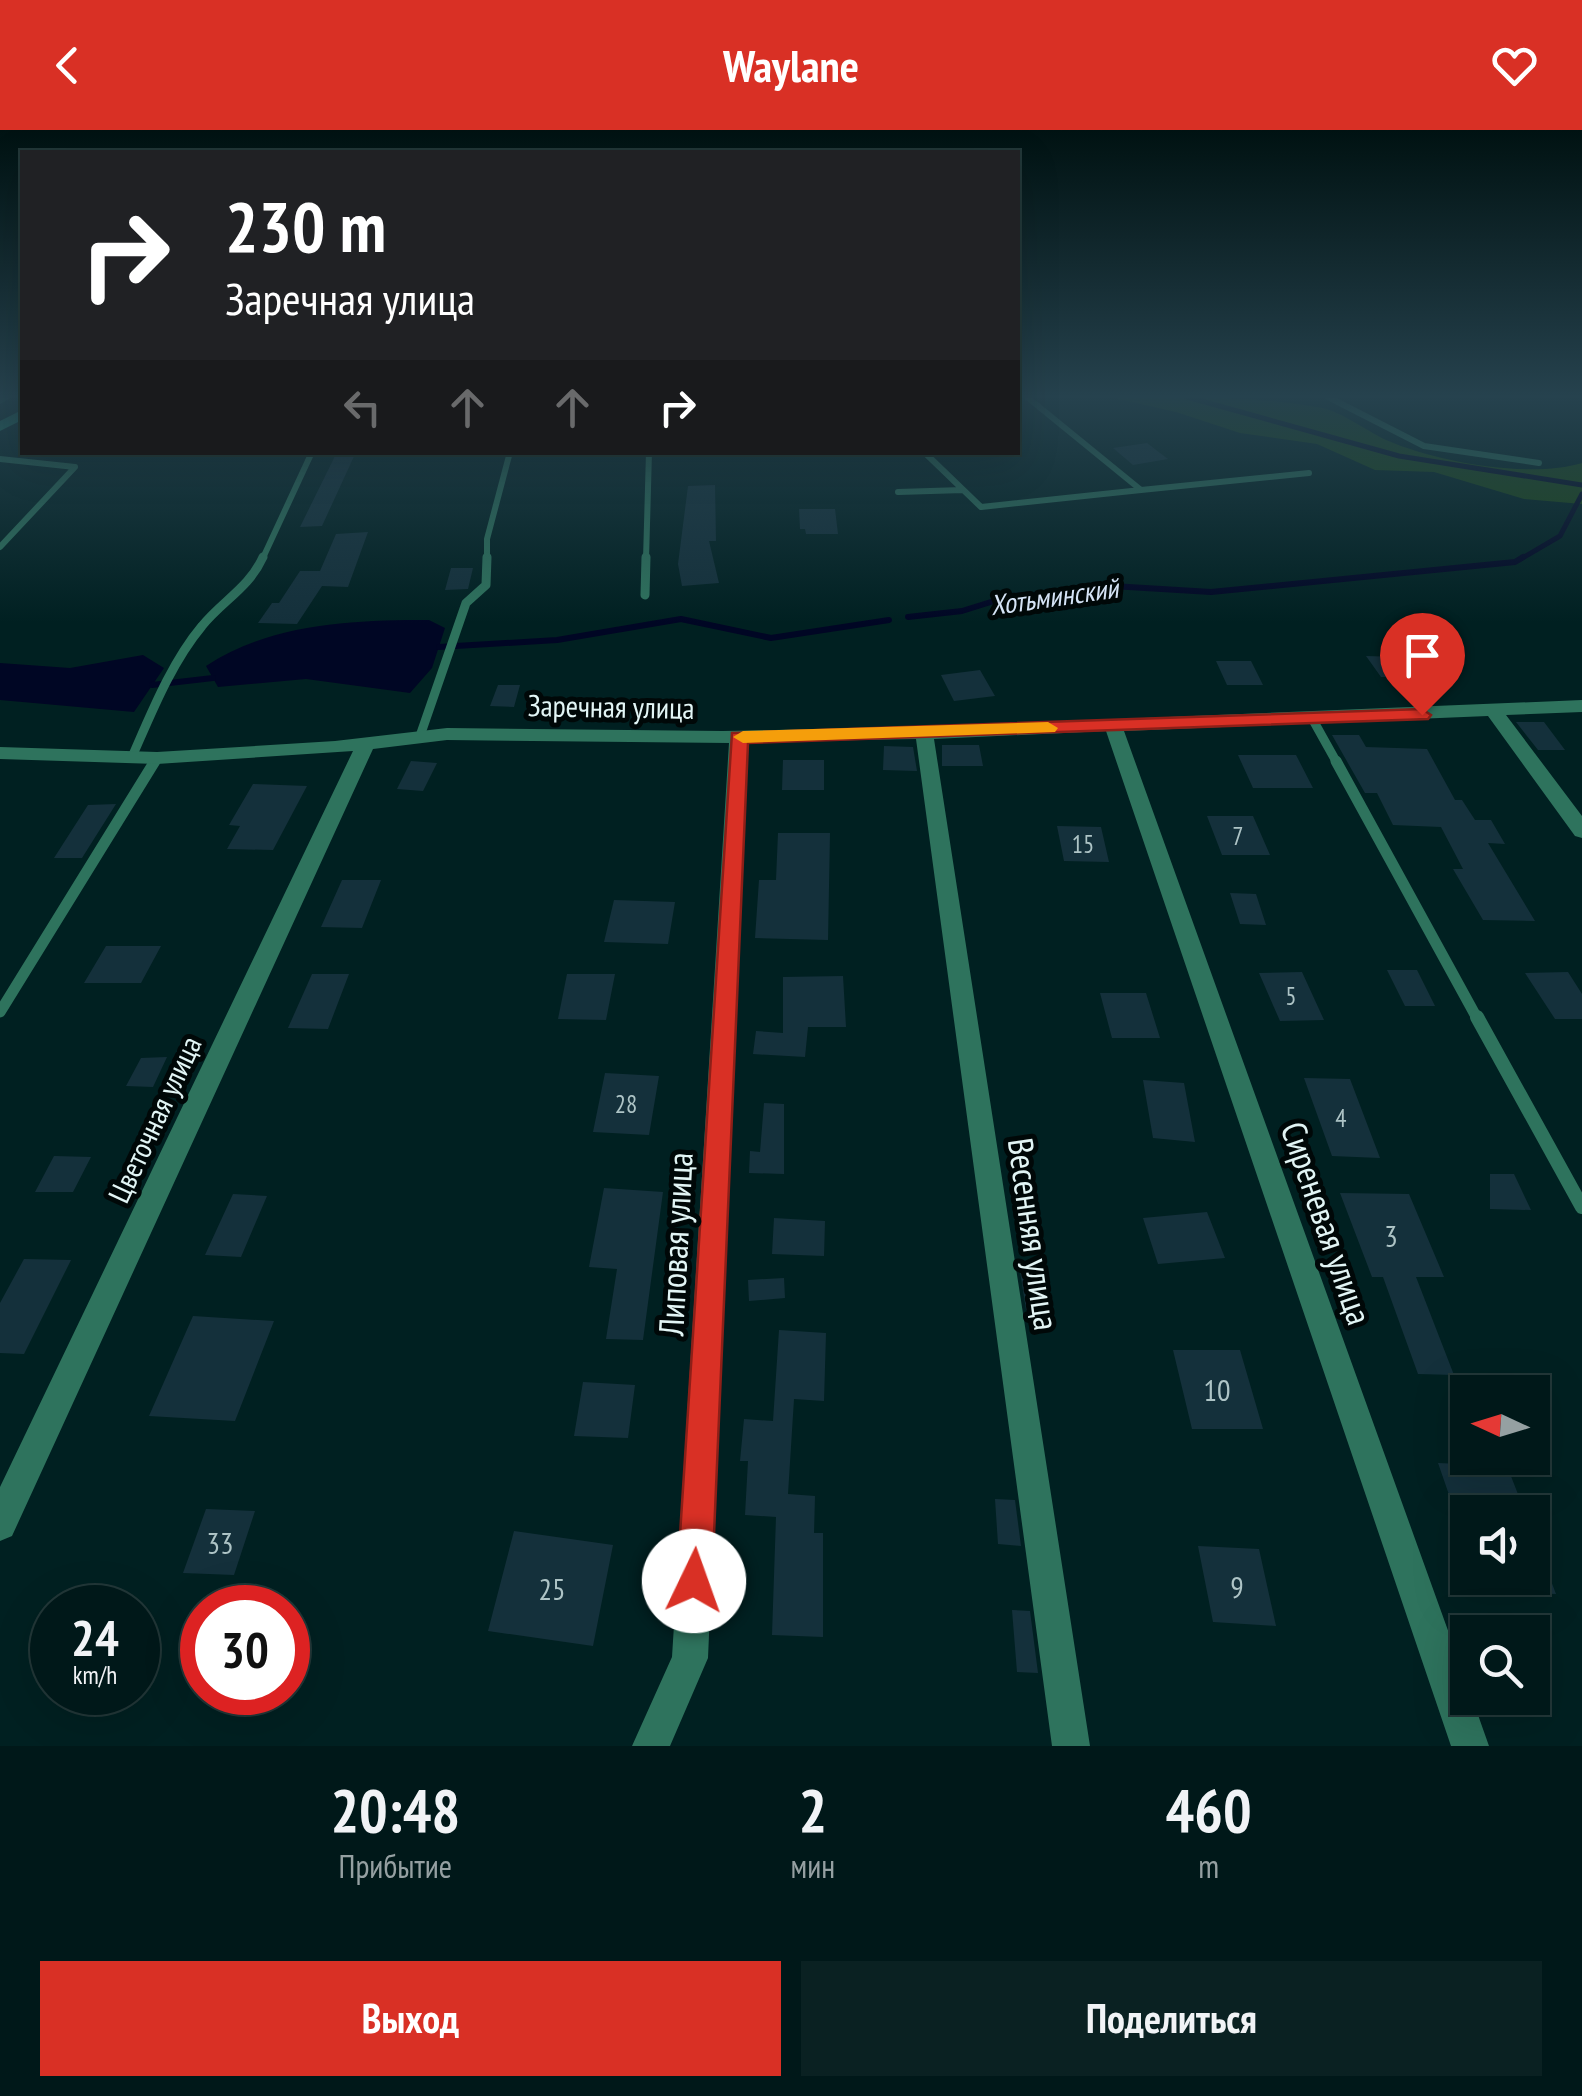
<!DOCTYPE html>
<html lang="ru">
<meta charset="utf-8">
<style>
:root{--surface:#001819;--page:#0a2122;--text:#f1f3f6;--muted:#95a0a2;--line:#223738;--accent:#d93025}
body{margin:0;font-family:"PT Sans Narrow",sans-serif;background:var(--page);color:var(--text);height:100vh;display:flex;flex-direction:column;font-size:38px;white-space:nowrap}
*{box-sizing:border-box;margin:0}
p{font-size:32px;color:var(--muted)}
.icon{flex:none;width:55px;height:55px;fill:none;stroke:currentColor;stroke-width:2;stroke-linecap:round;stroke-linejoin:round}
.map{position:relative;height:1616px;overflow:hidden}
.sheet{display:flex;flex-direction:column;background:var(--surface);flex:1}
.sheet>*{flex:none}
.top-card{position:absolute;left:20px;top:20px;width:1000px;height:305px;border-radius:0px;box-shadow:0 10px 40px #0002,0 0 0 2px var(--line);background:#202124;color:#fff;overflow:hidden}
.needle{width:65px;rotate:274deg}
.controls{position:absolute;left:1450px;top:1245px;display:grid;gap:20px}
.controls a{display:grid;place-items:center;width:100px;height:100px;border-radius:0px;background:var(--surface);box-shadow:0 10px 40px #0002,0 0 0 2px var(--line);font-size:50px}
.speed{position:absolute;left:30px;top:1455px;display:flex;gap:20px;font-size:50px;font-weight:700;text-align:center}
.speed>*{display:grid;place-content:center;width:130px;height:130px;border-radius:50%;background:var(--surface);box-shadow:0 10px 40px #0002,0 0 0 2px var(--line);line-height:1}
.speed small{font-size:25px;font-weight:400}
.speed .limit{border:15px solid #d22;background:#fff;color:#111}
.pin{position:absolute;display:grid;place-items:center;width:85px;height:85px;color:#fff;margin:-102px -42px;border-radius:50% 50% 50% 0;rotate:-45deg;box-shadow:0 0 10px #0007}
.pin .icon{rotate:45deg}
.me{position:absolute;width:110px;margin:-55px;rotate:3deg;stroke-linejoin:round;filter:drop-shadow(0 0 8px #0008)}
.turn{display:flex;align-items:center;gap:35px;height:210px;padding:0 40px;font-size:45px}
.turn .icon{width:130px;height:130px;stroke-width:2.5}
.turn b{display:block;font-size:70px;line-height:85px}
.lanes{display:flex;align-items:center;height:95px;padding:0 40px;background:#0003;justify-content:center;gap:50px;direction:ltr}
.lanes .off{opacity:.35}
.eta{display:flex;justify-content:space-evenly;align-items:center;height:170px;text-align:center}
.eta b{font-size:60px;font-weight:800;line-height:70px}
.button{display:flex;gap:20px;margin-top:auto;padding:20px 40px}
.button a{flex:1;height:115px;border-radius:0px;background:var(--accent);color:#fff;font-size:40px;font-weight:800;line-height:115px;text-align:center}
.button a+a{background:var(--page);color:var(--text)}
header{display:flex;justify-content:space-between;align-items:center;height:130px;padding:0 40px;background:var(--accent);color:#fff;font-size:45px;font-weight:800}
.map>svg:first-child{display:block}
</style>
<header><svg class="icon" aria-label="back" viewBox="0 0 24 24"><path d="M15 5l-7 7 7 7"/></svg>Waylane<svg class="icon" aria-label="heart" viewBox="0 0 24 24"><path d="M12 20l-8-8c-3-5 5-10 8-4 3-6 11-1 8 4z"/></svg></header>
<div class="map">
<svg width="1582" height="1616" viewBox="0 0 1582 1616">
<rect width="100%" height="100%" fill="#002021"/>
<!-- green -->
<path fill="#1c4714" d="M1110,267c70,0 139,-2 207,10 23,3 48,23 69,33 51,22 143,39 196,23v41l-58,-5 -90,-27 -59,-2 -58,-26 -77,-11 -64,-21z"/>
<!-- water -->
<path fill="#000624" d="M429,490l16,8 -13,40 -22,25 -104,-14 -88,8 -12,-21c66,-43 146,-46 223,-46z
M143,525l21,13 -30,44 -134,-12v-37l70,5z"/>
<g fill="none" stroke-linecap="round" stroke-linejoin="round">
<!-- stream-far1 -->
<path stroke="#000624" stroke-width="5" d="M1187,267l212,59 183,29
M1519,430l41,-24 22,-42"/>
<!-- stream -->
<path stroke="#000624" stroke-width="6" d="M908,487l54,-6 48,-15 73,-3 29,-7 99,6 304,-30 8,-5
M439,517l118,-7 124,-21 90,19 118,-18
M152,555l61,-7"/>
</g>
<!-- building -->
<path fill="#14303b" d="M1147,313l21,16 -35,6 -20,-17z
M337,322h19l-34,74 -22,1z
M715,355l1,56h-7l10,42 -37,3 -4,-22 10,-78z
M799,379h36l3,25h-32l-1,-5h-5z
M368,402l-20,55 -26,-1 -25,38 -39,-1 14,-20h7l21,-32h20l16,-37z
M451,438h22l-5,21 -23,1z
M1366,526l34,1 14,20h-33z
M1216,531h35l12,24h-36z
M980,540l15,26 -41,5 -13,-26z
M498,555h22l-6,22 -24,-1z
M1516,592h28l21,28h-27z
M1332,605h27l7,12 61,2 28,51h7l13,20h16l14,24 -17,-1 47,78 -52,-1 -30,-51h10l-22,-42 -48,-2 -16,-32h-12z
M942,615h37l4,21h-41z
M884,616l29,1 4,24 -34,-1z
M1238,625h58l17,33h-60z
M783,630h41v30h-42z
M411,631l26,2 -14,28 -26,-2z
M253,654l54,2 -34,64 -46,-1 13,-23 -11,-1z
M116,674l-34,54h-28l34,-53z
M1207,686h46l17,39h-48z
M1057,696l44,1 8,35 -45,-1z
M778,703h52l-2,107 -73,-2 4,-58h17z
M342,750h39l-19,48 -41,-1z
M1230,763l26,1 10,31 -26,-1z
M614,770l61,2 -7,42 -64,-2z
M106,816h55l-20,37h-57z
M1387,840h30l18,36h-30z
M1302,842l22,48 -44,1 -21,-48z
M1568,842l14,22v25h-27l-30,-46z
M312,844h37l-21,55 -40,-1z
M567,844h48l-9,46 -48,-1z
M843,846l3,51h-38l-3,30 -52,-3 3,-23 27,2v-56z
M1100,863h46l14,45h-48z
M167,927l-14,30 -27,-1 15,-28z
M605,943l54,3 -10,59 -56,-3z
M1304,948l46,1 30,79 -48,-2z
M1143,950l41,3 11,59 -42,-4z
M764,973l20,1v70l-35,-1 1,-22 10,1z
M54,1026l37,1 -18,35h-38z
M1490,1044h24l17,36 -41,-1z
M604,1058l59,4 -20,148 -37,-1 11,-70 -28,-2z
M1340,1063l69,1 35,83h-28l38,98 -36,-1 -35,-97h-11z
M233,1064l34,2 -26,61 -36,-2z
M1207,1082l18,46 -67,6 -15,-46z
M774,1088l51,3 -1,35 -52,-2z
M24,1129l47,1 -47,94 -24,-1v-50z
M1020,1141h17l5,40 -16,-1z
M784,1148l1,20 -36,3 -1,-21z
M193,1186l81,5 -39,100 -86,-5z
M779,1200l47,3 -2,68 -30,-2 -6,95 27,2 -1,37h9v104l-51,-2 4,-118 -31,-2 3,-54h-8l4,-42 29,2z
M1173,1220h67l23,79h-71z
M583,1252l52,3 -7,53 -54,-2z
M1438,1333l69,3 18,46h-70z
M995,1369l20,1 6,46 -23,-2z
M206,1379l49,2 -21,64 -51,-2z
M514,1401l99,14 -20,101 -105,-15z
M1532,1406h2l22,58 -24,-1z
M1198,1416l61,3 17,77 -63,-4z
M1012,1480l18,1 8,62 -21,-1z"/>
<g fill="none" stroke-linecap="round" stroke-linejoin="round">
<!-- service-far3 -->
<path stroke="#2e735d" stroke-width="6" d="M1027,267l114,93 168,-17
M1328,267l96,49 115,17
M924,322l57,55 160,-17
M0,329l75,8 -75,80
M898,362l65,-2
M262,430l50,-108
M487,430v-21l23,-87
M646,430l3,-108"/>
<!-- service-far2 -->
<path stroke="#2e735d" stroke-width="9" d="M645,465l1,-38
M1313,590l24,43
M420,606l46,-133 20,-18 1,-28
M132,627c19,-43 39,-94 70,-131 20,-25 47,-38 61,-69
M154,633l3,-5"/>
<!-- service-far1 -->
<path stroke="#2e735d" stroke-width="11" d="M1336,631l142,259
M0,882l155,-251"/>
<!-- service -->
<path stroke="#2e735d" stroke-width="14" d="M1477,887l105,190"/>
<!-- minor -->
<path fill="#2e735d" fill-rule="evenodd" d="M0,267h12l-12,7z
M1582,570v12l-76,3 76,101v22l-7,-2 -87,-120 -364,15 344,955v12h4l17,48h-38l-345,-1015 -172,8 156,1007h-38l-136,-1007 -168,3 -40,916 -38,88h-38l40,-89 57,-914 -282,-3 -74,9 -361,787 -12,5v-54l353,-736 -196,13 -157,-5v-12l157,5 178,-11 112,-13 276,3 201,-4z"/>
<!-- secondary -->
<path fill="#28a783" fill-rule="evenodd" d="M22,280v10l-22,11v-10z"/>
</g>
<!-- sky -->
<linearGradient id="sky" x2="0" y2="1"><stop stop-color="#001212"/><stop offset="0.54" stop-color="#26424e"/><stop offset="1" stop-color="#26424e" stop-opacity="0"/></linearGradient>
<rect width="1582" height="493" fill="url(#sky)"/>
<!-- route -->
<path fill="#d93025" stroke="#8d1f18" stroke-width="2.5" d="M1422,579l9,6 -3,4 -680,24 -36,838 -5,13 -13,5 -12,-5 -5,-13 55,-848z"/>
<!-- slow -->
<path fill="#f59e0b" d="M1048,592l10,6 -3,4 -312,11 -10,-6 10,-6z"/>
<g text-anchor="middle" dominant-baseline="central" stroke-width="10" stroke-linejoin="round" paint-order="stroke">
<!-- number labels -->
<g font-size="25" fill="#aec4c6">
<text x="1238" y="706">7</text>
<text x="1083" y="714">15</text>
<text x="1291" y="866">5</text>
<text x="626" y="974">28</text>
<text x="1341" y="988">4</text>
</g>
<!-- far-water labels -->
<g font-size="28" font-style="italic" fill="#d5e4f6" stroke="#000808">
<text transform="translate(1054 466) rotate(-8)">Хотьминский</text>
</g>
<!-- street labels -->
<g font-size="30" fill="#e2f5f5" stroke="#000808">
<text transform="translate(611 576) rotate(1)">Заречная улица</text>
<text transform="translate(154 989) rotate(-65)">Цветочная улица</text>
</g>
<!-- near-number labels -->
<g font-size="30" fill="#aec4c6">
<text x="1391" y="1105">3</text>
<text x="1217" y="1259">10</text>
<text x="220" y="1412">33</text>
<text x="1237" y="1456">9</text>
<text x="552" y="1458">25</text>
</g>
<!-- near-street labels -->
<g font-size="35" fill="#e2f5f5" stroke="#000808">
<text transform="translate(1327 1093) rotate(71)">Сиреневая улица</text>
<text transform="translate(1034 1104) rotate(82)">Весенняя улица</text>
<text transform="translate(675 1114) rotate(-87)">Липовая улица</text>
</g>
</g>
</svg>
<div class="controls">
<a><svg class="needle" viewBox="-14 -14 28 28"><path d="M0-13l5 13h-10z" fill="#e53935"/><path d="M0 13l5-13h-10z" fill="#95a0a2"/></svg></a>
<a><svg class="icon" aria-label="sound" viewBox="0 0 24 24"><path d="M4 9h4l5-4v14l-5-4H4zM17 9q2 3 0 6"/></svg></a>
<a><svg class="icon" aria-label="search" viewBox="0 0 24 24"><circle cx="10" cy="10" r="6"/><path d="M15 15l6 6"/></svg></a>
</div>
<div class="speed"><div>24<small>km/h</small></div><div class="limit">30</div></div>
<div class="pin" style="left:1422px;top:585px;background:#d93025"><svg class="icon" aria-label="arrive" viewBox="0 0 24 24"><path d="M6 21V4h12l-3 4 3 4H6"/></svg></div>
<svg class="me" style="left:694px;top:1451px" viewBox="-20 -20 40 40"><circle r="19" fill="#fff"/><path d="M0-13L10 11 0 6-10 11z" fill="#d93025"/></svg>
<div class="top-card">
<div class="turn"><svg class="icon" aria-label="right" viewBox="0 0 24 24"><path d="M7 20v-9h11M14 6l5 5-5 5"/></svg><div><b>230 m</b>Заречная улица</div></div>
<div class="lanes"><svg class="icon off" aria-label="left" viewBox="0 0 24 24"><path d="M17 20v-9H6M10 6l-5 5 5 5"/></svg><svg class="icon off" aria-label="ahead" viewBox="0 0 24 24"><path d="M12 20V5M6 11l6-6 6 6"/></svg><svg class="icon off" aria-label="ahead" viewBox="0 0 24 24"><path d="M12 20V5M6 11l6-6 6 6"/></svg><svg class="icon" aria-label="right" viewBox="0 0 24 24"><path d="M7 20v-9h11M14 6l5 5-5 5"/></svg></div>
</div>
</div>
<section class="sheet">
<div class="eta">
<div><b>20:48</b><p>Прибытие</p></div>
<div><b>2</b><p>мин</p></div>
<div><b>460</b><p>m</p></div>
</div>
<div class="button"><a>Выход</a><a>Поделиться</a></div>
</section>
